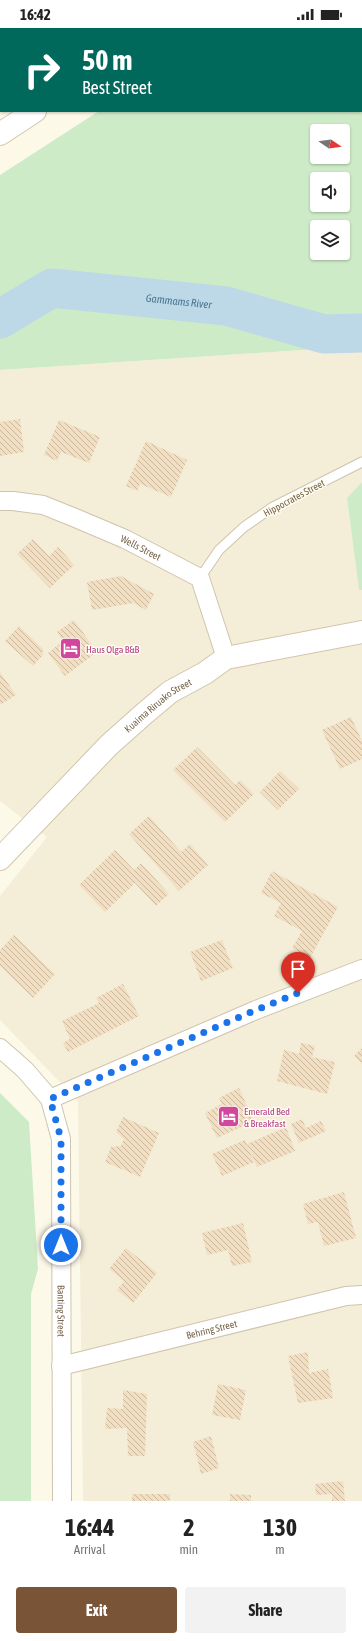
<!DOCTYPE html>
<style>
:root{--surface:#fff;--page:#f2f2f2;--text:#222;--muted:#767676;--accent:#7a5436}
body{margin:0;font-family:"Asap Condensed",sans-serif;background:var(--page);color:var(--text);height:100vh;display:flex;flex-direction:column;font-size:15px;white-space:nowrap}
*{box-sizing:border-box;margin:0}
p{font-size:13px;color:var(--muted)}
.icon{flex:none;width:22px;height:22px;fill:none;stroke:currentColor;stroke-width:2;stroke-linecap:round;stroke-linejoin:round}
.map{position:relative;height:1473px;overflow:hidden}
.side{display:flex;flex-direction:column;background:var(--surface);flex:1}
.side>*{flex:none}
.guide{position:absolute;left:0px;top:0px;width:362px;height:84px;box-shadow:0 1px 3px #0004;background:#00695c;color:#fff;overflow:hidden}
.needle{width:26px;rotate:103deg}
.tools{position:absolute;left:310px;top:96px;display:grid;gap:8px}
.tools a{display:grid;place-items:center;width:40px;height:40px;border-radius:4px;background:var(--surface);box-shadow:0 1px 3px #0004;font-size:20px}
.pin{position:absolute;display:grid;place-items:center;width:34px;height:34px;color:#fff;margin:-41px -17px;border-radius:50% 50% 50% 0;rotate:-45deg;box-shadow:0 0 4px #0007}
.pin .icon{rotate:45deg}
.me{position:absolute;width:44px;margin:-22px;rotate:0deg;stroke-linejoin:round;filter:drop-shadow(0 0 3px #0008)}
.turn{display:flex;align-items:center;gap:14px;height:84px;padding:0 16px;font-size:18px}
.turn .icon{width:52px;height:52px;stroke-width:2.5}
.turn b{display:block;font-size:28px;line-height:34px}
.eta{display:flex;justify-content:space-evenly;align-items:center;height:68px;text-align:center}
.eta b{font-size:24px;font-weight:700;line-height:28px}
.action{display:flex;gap:8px;margin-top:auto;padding:8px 16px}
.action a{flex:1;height:46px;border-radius:4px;background:var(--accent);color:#fff;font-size:16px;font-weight:700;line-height:46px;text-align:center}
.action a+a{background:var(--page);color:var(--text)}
.status{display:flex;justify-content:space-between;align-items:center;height:28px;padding:0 20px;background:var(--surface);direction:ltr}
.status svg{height:11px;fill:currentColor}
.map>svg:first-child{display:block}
</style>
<div class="status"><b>16:42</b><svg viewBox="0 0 49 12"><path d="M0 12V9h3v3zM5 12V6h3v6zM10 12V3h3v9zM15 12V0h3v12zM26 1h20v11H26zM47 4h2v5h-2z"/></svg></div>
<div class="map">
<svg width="362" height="1473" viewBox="0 0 362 1473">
<defs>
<pattern id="building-back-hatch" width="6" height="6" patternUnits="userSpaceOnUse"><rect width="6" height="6" fill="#f2dfc1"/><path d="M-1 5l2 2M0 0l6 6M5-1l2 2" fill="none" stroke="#c9b89f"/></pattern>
</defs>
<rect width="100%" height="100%" fill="#fdf9e9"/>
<!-- residential -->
<path fill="#f4edd7" d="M362,318v136l-15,16 12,92h3v911h-279l-5,-400 -78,-81v-124l47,-59 -47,-36v-431z"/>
<!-- grass -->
<path fill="#ceebc7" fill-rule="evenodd" d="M227,0h135v318l-362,24v-195l99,-64h262v-82h-136zM317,103h26v26h-26zM317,151h26v26h-26zM317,199h26v26h-26z
M362,454v108h-3l-12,-92z
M0,1065l29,29 9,147 -7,25v207h-31z"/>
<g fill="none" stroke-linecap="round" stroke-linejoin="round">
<!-- river -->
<path stroke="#bdd8e7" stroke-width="39" id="s1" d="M0,291l52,-31 174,18 98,28 38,-1"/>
</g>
<!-- building -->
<path fill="url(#building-back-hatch)" d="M20,391l4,33 -24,4v-34z
M59,392l41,17 -11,26 -28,-11 -4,9 -13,-6z
M146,413l41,19 -16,37 -31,-13 -3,7 -11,-5z
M33,511l16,17 9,-9 16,18 -24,23 -33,-34z
M121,548l33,18 -8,16 -13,-7 -41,7 -5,-28z
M74,592l23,32 -32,24 -17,-23 15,-12 -6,-9z
M19,598l25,24 -2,3 1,2 -10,11 -28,-25z
M0,644l16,23 -16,10z
M351,689l11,24v18l-22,10 -18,-39z
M197,719l38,38 5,-5 14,14 -29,28 -52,-52z
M280,743l19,18 -21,21 -18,-18z
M149,788l32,36 9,-8 18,21 -29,26 -50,-57z
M115,822l19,20 7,-7 28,31 -13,12 -21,-23 -30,29 -26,-27z
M272,843l66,36 -28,51 -18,-10 10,-17 -28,-15 7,-13 -20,-10z
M14,907l41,39 -22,24 -33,-32v-16z
M222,912l11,28 -32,13 -11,-29z
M123,956l16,32 -71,36 -5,-9 7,-4 -8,-18 37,-18 -3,-5z
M301,1015l14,3 -3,11 23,5 -8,32 -50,-13 7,-31 15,4z
M362,1020v16l-8,-8z
M239,1060l15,33 -37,17 -12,-25 17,-9 -3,-6z
M123,1089l36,16 -19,44 -35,-15 6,-15 10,-1 3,-7 -8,-7z
M302,1091l4,9 15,-7 5,10 -27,12 -8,-19z
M286,1099l9,24 -38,16 -10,-23z
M245,1112l9,22 -32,14 -10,-22z
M344,1164l12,46 -32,8 -6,-24 -10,2 -5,-20z
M243,1195l9,39 -20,4 -4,-16 -21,5 -5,-22z
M126,1220l31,25 -24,30 -16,-13 7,-9 -15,-12z
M308,1324l1,21 19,-4 5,29 -35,5 -10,-47z
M218,1356l28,6 -6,30 -28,-5z
M123,1362l24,4 -2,62h-17l-1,-28 -22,1 2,-21 16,1z
M211,1408l8,32 -18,6 -8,-32z
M343,1453l2,20h-13v-7l-16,1 -1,-11z
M132,1466h38v7h-38z
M230,1466l21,1v6h-21z"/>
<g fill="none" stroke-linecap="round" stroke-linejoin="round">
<defs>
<path id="lane" d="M200,550l19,-28 25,-23 29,-20 89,-45"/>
<g id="street">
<path id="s2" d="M0,473h13l30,4 30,12 52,22 75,39 26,80"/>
<path id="s3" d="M0,1020l25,22 25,29 11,40 1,362"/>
<path d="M50,1071l206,-89 106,-41"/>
<path id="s4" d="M61,1338l285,-70 16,-1"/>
</g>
<g id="secondary">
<path d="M166,1l1,-1"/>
<path d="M0,106l35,-23"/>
<path id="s5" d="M0,831l109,-114 36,-32 25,-21 35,-19 21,-15 136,-26"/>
</g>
</defs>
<!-- lane casing -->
<use href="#lane" stroke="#cfc4ae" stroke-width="11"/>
<!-- street casing -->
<use href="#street" stroke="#cfc4ae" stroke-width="20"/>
<!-- secondary casing -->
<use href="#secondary" stroke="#d2c5ac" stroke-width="24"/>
<!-- lane -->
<use href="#lane" stroke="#fff" stroke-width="9"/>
<!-- street -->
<use href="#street" stroke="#fff" stroke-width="18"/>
<!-- secondary -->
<use href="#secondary" stroke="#fff" stroke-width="22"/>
</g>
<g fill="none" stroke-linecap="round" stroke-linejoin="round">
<!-- route -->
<path stroke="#1a73e8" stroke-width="7" stroke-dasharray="0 12.6" d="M61,1217v-106l-11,-40 206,-89 42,-17"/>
</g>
<!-- icons -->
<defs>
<symbol id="hotel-square" viewBox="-11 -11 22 22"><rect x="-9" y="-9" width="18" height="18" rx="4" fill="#d1479c" stroke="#fffcf0"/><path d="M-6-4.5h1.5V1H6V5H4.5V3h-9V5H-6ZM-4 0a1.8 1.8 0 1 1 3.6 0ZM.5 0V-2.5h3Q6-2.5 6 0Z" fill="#fff"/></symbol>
</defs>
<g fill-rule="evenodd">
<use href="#hotel-square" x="58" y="608" width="25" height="25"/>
<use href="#hotel-square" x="216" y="1076" width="25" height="25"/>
</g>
<g text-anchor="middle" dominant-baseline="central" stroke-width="3" stroke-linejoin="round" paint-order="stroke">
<!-- street labels -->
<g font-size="10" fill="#78654c" stroke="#fffcf0">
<text transform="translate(294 470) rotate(-28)">Hippocrates Street</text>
<text stroke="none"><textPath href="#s2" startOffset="150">Wells Street</textPath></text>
<text stroke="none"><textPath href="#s5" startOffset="221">Kuaima Riruako Street</textPath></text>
<text stroke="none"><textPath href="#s3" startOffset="285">Banting Street</textPath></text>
<text stroke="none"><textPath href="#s4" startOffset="155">Behring Street</textPath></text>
</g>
<!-- hotel labels -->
<g font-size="10" fill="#b23c85" stroke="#fffcf0" text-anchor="start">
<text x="86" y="621">Haus Olga B&amp;B</text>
<text x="244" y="1083">Emerald Bed<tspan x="244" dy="12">&amp; Breakfast</tspan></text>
</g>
<!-- water labels -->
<g font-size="11" font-style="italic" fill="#487692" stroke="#fffcf0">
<text stroke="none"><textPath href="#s1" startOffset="188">Gammams River</textPath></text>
</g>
</g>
</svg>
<div class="tools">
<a><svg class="needle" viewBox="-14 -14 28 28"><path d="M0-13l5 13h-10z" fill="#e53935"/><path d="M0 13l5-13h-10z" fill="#767676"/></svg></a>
<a><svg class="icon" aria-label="sound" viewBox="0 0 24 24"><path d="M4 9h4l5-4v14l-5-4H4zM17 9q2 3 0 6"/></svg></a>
<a><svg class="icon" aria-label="layers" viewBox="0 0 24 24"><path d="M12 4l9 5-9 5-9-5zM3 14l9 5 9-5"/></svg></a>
</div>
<div class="pin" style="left:298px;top:965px;background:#d93025"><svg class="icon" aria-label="arrive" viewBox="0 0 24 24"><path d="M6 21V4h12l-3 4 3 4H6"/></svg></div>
<svg class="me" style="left:61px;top:1217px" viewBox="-20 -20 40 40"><circle r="17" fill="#1a73e8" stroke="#fff" stroke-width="3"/><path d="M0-11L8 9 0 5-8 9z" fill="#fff"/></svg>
<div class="guide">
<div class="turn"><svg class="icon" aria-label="right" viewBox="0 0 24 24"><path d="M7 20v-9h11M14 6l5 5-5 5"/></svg><div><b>50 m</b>Best Street</div></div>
</div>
</div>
<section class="side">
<div class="eta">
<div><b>16:44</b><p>Arrival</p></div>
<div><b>2</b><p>min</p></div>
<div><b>130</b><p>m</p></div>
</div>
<div class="action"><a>Exit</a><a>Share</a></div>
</section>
